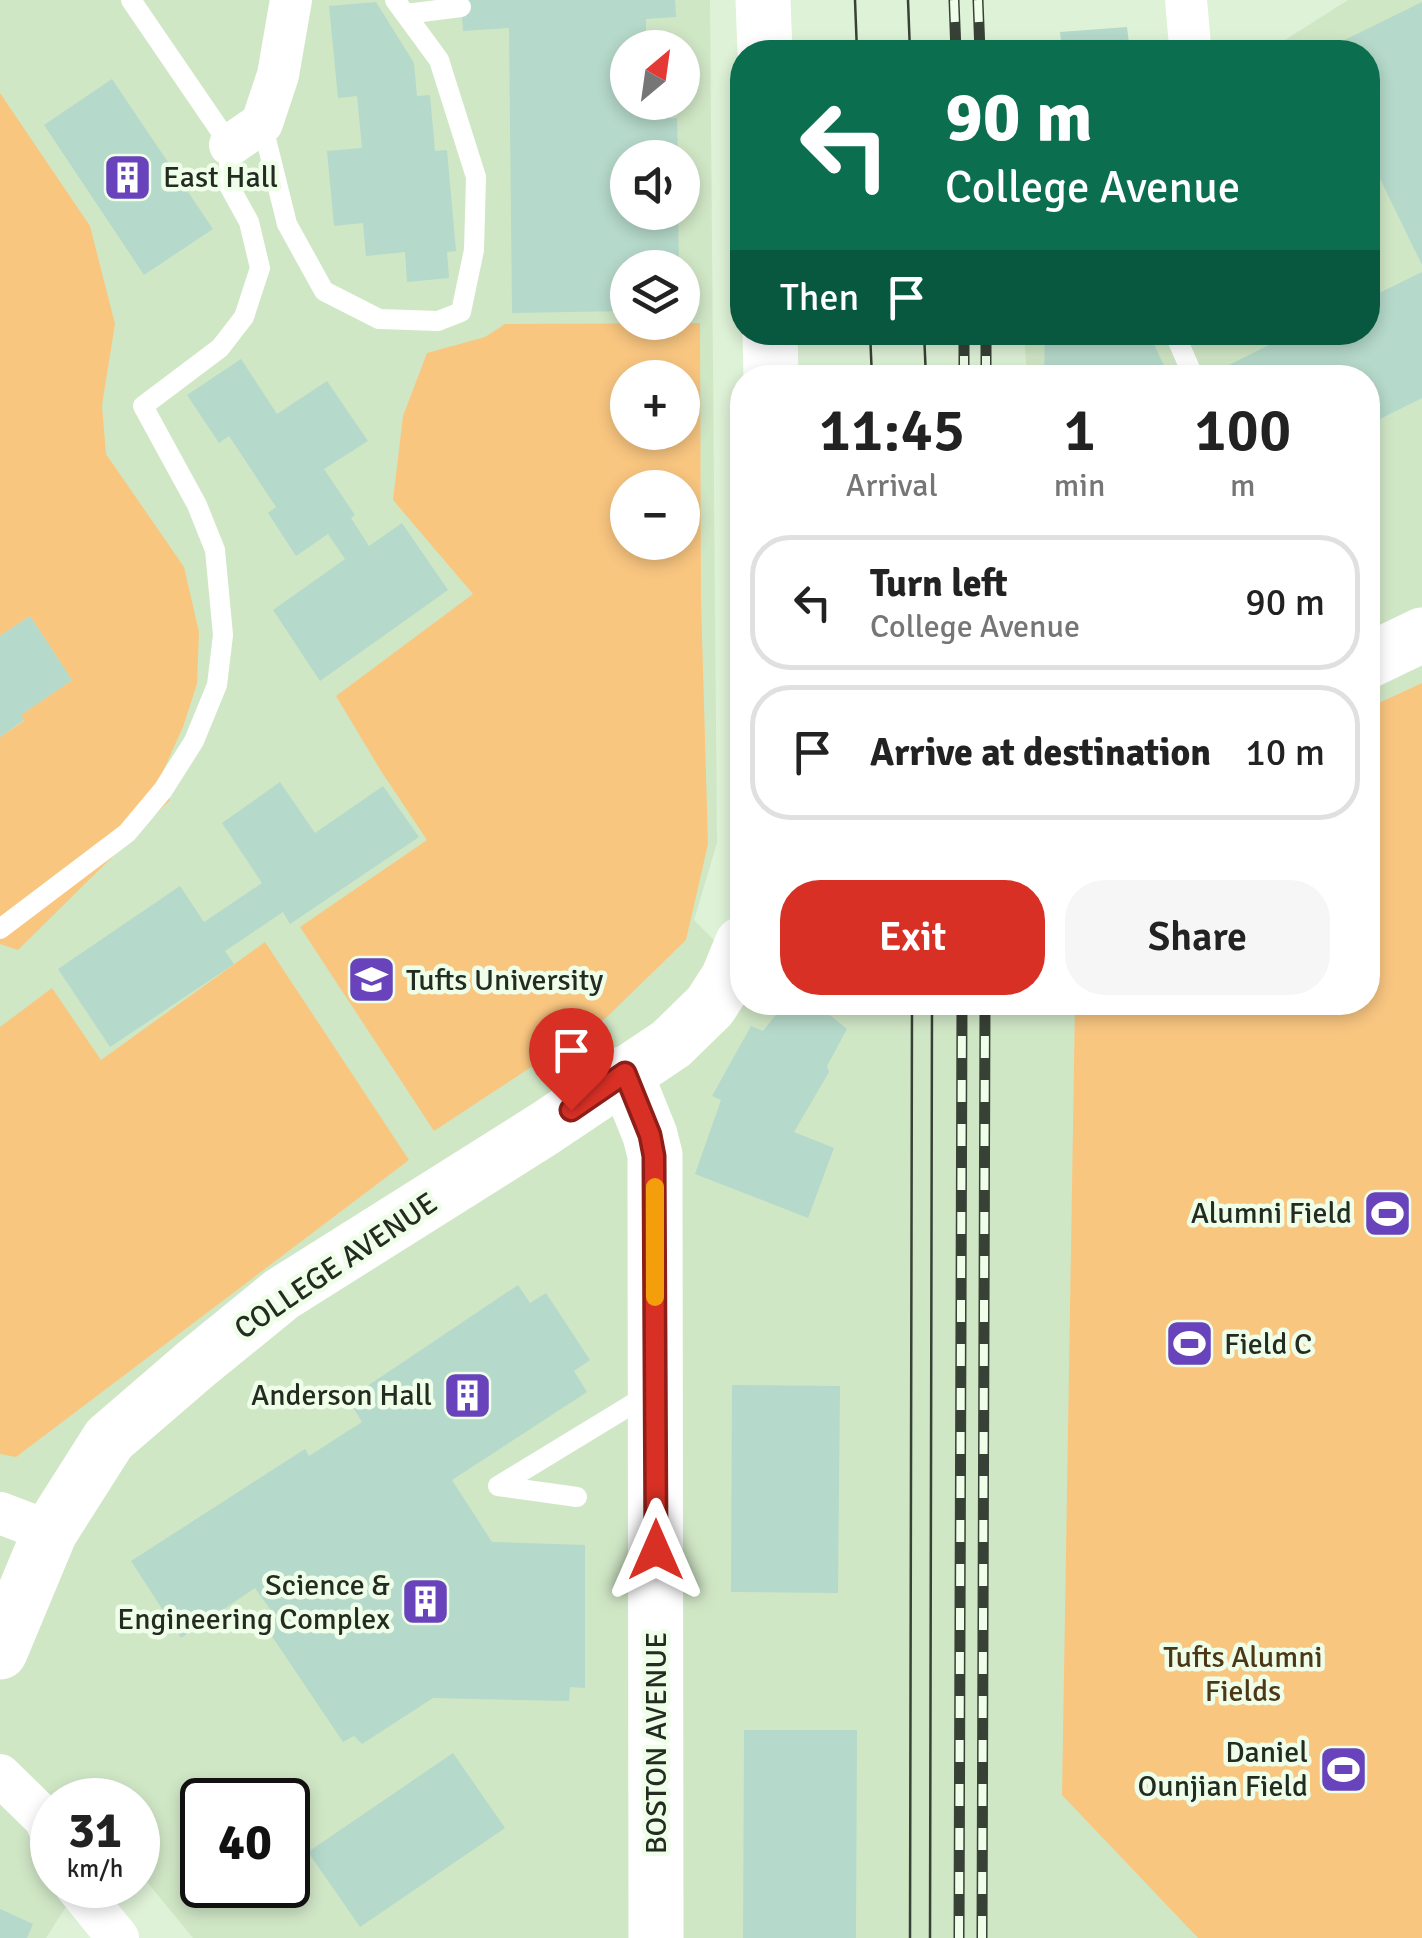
<!DOCTYPE html>
<meta charset="utf-8">
<style>
:root{--surface:#fff;--page:#f6f6f6;--text:#222;--muted:#767676;--line:#e0e0e0;--accent:#d93025}
body{margin:0;font-family:Signika,sans-serif;background:var(--page);color:var(--text);height:100vh;display:flex;flex-direction:column;font-size:38px;white-space:nowrap}
*{box-sizing:border-box;margin:0}
p{font-size:32px;color:var(--muted)}
.icon{flex:none;width:55px;height:55px;fill:none;stroke:currentColor;stroke-width:2;stroke-linecap:round;stroke-linejoin:round}
.map{position:relative;flex:1;overflow:hidden}
.drawer{position:absolute;left:730px;top:365px;width:650px;height:650px;display:flex;flex-direction:column;background:var(--surface);border-radius:40px;box-shadow:0 5px 15px #0003}
.drawer>*{flex:none}
.banner{position:absolute;left:730px;top:40px;width:650px;height:305px;border-radius:40px;box-shadow:0 5px 15px #0003;background:#0b6e4f;color:#fff;overflow:hidden}
.needle{width:65px;rotate:29deg}
.buttons{position:absolute;left:610px;top:30px;display:grid;gap:20px}
.buttons a{display:grid;place-items:center;width:90px;height:90px;border-radius:50%;background:var(--surface);box-shadow:0 5px 15px #0003;font-size:50px}
.speed{position:absolute;left:30px;top:1778px;display:flex;gap:20px;font-size:50px;font-weight:700;text-align:center}
.speed>*{display:grid;place-content:center;width:130px;height:130px;border-radius:50%;background:var(--surface);box-shadow:0 5px 15px #0003;line-height:1}
.speed small{font-size:25px;font-weight:400}
.speed .limit{border:5px solid #111;border-radius:15px;background:#fff;color:#111}
.pin{position:absolute;display:grid;place-items:center;width:85px;height:85px;color:#fff;margin:-102px -42px;border-radius:50% 50% 50% 0;rotate:-45deg;box-shadow:0 0 10px #0007}
.pin .icon{rotate:45deg}
.me{position:absolute;width:110px;margin:-55px;rotate:0deg;stroke-linejoin:round;filter:drop-shadow(0 0 8px #0008)}
.turn{display:flex;align-items:center;gap:35px;height:210px;padding:0 50px;font-size:45px}
.turn .icon{width:130px;height:130px;stroke-width:2.5}
.turn b{display:block;font-size:70px;line-height:85px}
.then{display:flex;align-items:center;height:95px;padding:0 50px;background:#0003;gap:20px;font-size:38px}
.eta{display:flex;justify-content:space-evenly;align-items:center;height:170px;text-align:center}
.eta b{font-size:60px;font-weight:600;line-height:70px}
.action{display:flex;gap:20px;margin-top:auto;padding:20px 50px}
.action a{flex:1;height:115px;border-radius:40px;background:var(--accent);color:#fff;font-size:40px;font-weight:600;line-height:115px;text-align:center}
.action a+a{background:var(--page);color:var(--text)}
ul{padding:0;list-style:none}
li{display:flex;align-items:center;gap:30px;height:135px;margin:0 20px 15px;padding:0 30px;border:5px solid var(--line);border-radius:40px}
li div{flex:1}
li b{display:block;font-size:38px}
li em{font-style:normal}
.map>svg:first-child{display:block}
</style>
<div class="map">
<svg width="1422" height="1938" viewBox="0 0 1422 1938">
<rect width="100%" height="100%" fill="#def2d7"/>
<!-- built -->
<path fill="#d0e7c6" fill-rule="evenodd" d="M0,0h710l7,843 -23,77 23,23 25,59h626v-624l-341,-1 -3,-44 344,-1v-280h-102l82,-52h74v1938h-1229l-55,-67v-71h-86v85h28l-34,53h-46zM628,48h54v54h-54zM628,158h54v54h-54zM628,268h54v54h-54zM628,378h54v54h-54zM628,488h54v54h-54zM202,1800h86v85h-86z"/>
<!-- green -->
<path fill="#f9c680" fill-rule="evenodd" d="M0,93l90,133 25,98 -13,81 4,49 78,113 15,65 -2,52 -14,43 -24,53 11,20 -152,150 -18,-6v-207l24,-16 -3,-6 51,-35 -42,-64 -30,20z
M700,323l1,277 7,244 -22,96 -79,77 -173,114 -134,-204 127,-87 -46,-69 -45,-75 137,-102 -80,-94 10,-84 24,-63 58,-16 20,-13zM628,378h54v54h-54zM628,488h54v54h-54z
M1422,683v1255h-224l-136,-143 13,-792 293,-1v-294z
M265,942l144,218 -393,297 -16,-3v-427l52,-39 49,72z"/>
<!-- building -->
<path fill="#b5d9ca" d="M461,0h214l1,17 -30,2v29h-18v54h19v17l30,-1 1,40h-50v54h50l1,56h-51v43l-116,2 -3,-285 -46,3z
M376,2l38,61 3,33 13,-1 5,56 12,-1 9,101 -9,1 2,26 -42,4 -2,-30 -39,4 -3,-33 -29,3 -7,-75 35,-3 -5,-52 -19,2 -9,-92z
M1422,2v263l-54,-111v-102h-48z
M1127,27l3,25h-45v-1l-23,1 -2,-20z
M112,79l101,150 -69,46 -100,-150z
M1422,272v126l-54,27v-47h-146l-3,-8 54,-27 -5,-11h100v-47l5,11z
M1045,332h103l22,46h-126z
M241,359l36,55 50,-33 41,60 -44,28 31,46 -4,3 18,28 33,-23 46,67 -128,91 -47,-71 72,-51 -17,-25 -32,22 -28,-43 8,-6 -47,-71 -10,7 -32,-48z
M30,616l42,64 -51,35 3,5 -24,17v-101z
M280,782l35,51 68,-47 36,51 -129,87 -7,-12 -58,39 9,13 -124,83 -52,-78 122,-83 24,36 58,-39 -40,-60z
M786,1002h28l33,27 -20,37 2,6 -35,60 40,16 -26,70 -113,-44 26,-74 -9,-4 39,-70 12,5z
M518,1285l12,18 16,-10 44,67 -16,11 13,21 -135,88 40,62 93,3v143l-15,-1 -1,14 -136,-3 -71,46 -8,-8 -11,6 -80,-119 12,-7 -20,-28 -74,50 -50,-77 174,-112 4,7 53,-34 -14,-23z
M732,1385l108,1 -2,207 -107,-1z
M744,1730h113l-1,208h-113z
M453,1753l52,75 -145,99 -52,-75z
M0,1909l33,15 -6,14h-27z"/>
<g fill="none" stroke-linecap="round" stroke-linejoin="round">
<!-- lane -->
<path stroke="#fff" stroke-width="20" d="M406,14l55,-7
M262,123l25,101 37,67 55,28 59,2 23,-9 13,-62 2,-73 -37,-117 -44,-60
M1174,332l20,46
M0,929l127,-96 36,-43 31,-49 23,-56 6,-50 -8,-85 -18,-45 -54,-99 77,-58 24,-31 16,-49 -11,-46 -21,-38 2,-39 -99,-145
M577,1497l-79,-11 151,-92"/>
<!-- street -->
<path stroke="#fff" stroke-width="42" d="M1186,0l4,46
M230,145l32,-22 16,-48 13,-75
M0,1513l50,19
M0,1775l45,44 7,16
M75,1885l43,53"/>
<!-- secondary -->
<path stroke="#fff" stroke-width="55" d="M763,0l2,52
M770,332l1,46
M1368,661l54,-26
M625,1073l25,62 5,20 1,783
M0,1652l50,-120 59,-93 87,-75 86,-70 262,-165 127,-85 39,-38 18,-28 14,-34"/>
<!-- tram -->
<path stroke="#384135" stroke-width="2.5" d="M855,0l2,52
M908,0l2,52
M870,332l2,46
M924,332l2,46
M910,1938l2,-936
M930,1938l2,-936"/>
<defs>
<path id="rail" d="M954,0l2,52
M978,0l2,52
M964,378v-46
M986,378v-46
M959,1938l3,-936
M982,1938l3,-936"/>
</defs>
<!-- rail casing -->
<use href="#rail" stroke="#384135" stroke-width="11"/>
<!-- rail -->
<use href="#rail" stroke="#eefee8" stroke-width="8" stroke-dasharray="22" stroke-linecap="butt"/>
</g>
<g fill="none" stroke-linecap="round" stroke-linejoin="round">
<defs>
<path id="route" d="M571,1110l54,-37 25,62 4,21 2,394"/>
</defs>
<!-- route casing -->
<use href="#route" stroke="#8d1f18" stroke-width="25"/>
<!-- route -->
<use href="#route" stroke="#d93025" stroke-width="18"/>
<!-- slow -->
<path stroke="#f59e0b" stroke-width="18" d="M655,1187v110"/>
</g>
<!-- icons -->
<defs>
<symbol id="building-square" viewBox="-11 -11 22 22"><rect x="-9" y="-9" width="18" height="18" rx="4" fill="#6943bb" stroke="#eefee8"/><path d="M-4-6H4V6H1V3H-1V6H-4ZM-2.5-4.3h1.7v1.8h-1.7ZM.8-4.3h1.7v1.8H.8ZM-2.5-1h1.7V.8h-1.7ZM.8-1h1.7V.8H.8Z" fill="#fff"/></symbol>
<symbol id="university-square" viewBox="-11 -11 22 22"><rect x="-9" y="-9" width="18" height="18" rx="4" fill="#6943bb" stroke="#eefee8"/><path d="M0-5L7-2L0 1L-7-2ZM-4 1L0 2.5L4 1V4Q0 6-4 4Z" fill="#fff"/></symbol>
<symbol id="stadium-square" viewBox="-11 -11 22 22"><rect x="-9" y="-9" width="18" height="18" rx="4" fill="#6943bb" stroke="#eefee8"/><path d="M0-5a6.5 5 0 1 0 0 10a6.5 5 0 1 0 0-10ZM-3.5-1.8h7v3.6h-7Z" fill="#fff"/></symbol>
</defs>
<g fill-rule="evenodd">
<use href="#building-square" x="100" y="150" width="55" height="55"/>
<use href="#university-square" x="344" y="952" width="55" height="55"/>
<use href="#stadium-square" x="1360" y="1186" width="55" height="55"/>
<use href="#stadium-square" x="1162" y="1316" width="55" height="55"/>
<use href="#building-square" x="440" y="1368" width="55" height="55"/>
<use href="#building-square" x="398" y="1574" width="55" height="55"/>
<use href="#stadium-square" x="1316" y="1742" width="55" height="55"/>
</g>
<g text-anchor="middle" dominant-baseline="central" stroke-width="9" stroke-linejoin="round" paint-order="stroke">
<!-- poi labels -->
<g font-size="30" fill="#242b21" stroke="#eefee8" text-anchor="end">
<text x="163" y="177" text-anchor="start">East Hall</text>
<text x="406" y="980" text-anchor="start">Tufts University</text>
<text x="1352" y="1213">Alumni Field</text>
<text x="1224" y="1344" text-anchor="start">Field C</text>
<text x="432" y="1395">Anderson Hall</text>
<text x="390" y="1585">Science &amp;<tspan x="390" dy="34">Engineering Complex</tspan></text>
<text x="1308" y="1752">Daniel<tspan x="1308" dy="34">Ounjian Field</tspan></text>
</g>
<!-- street labels -->
<g font-size="30" fill="#242b21" stroke="#eefee8">
<text transform="translate(336 1266) rotate(-34)">COLLEGE AVENUE</text>
<text transform="translate(656 1743) rotate(-90)">BOSTON AVENUE</text>
</g>
<!-- park labels -->
<g font-size="30" fill="#4d3716" stroke="#eefee8">
<text x="1243" y="1657">Tufts Alumni<tspan x="1243" dy="34">Fields</tspan></text>
</g>
</g>
</svg>
<div class="buttons">
<a><svg class="needle" viewBox="-14 -14 28 28"><path d="M0-13l5 13h-10z" fill="#e53935"/><path d="M0 13l5-13h-10z" fill="#767676"/></svg></a>
<a><svg class="icon" aria-label="sound" viewBox="0 0 24 24"><path d="M4 9h4l5-4v14l-5-4H4zM17 9q2 3 0 6"/></svg></a>
<a><svg class="icon" aria-label="layers" viewBox="0 0 24 24"><path d="M12 4l9 5-9 5-9-5zM3 14l9 5 9-5"/></svg></a>
<a>+</a>
<a>−</a>
</div>
<div class="speed"><div>31<small>km/h</small></div><div class="limit">40</div></div>
<div class="pin" style="left:571px;top:1110px;background:#d93025"><svg class="icon" aria-label="arrive" viewBox="0 0 24 24"><path d="M6 21V4h12l-3 4 3 4H6"/></svg></div>
<svg class="me" style="left:656px;top:1550px" viewBox="-20 -20 40 40"><path d="M0-17L14 15 0 8-14 15z" fill="#d93025" stroke="#fff" stroke-width="4"/></svg>
<div class="banner">
<div class="turn"><svg class="icon" aria-label="left" viewBox="0 0 24 24"><path d="M17 20v-9H6M10 6l-5 5 5 5"/></svg><div><b>90 m</b>College Avenue</div></div>
<div class="then">Then<svg class="icon" aria-label="arrive" viewBox="0 0 24 24"><path d="M6 21V4h12l-3 4 3 4H6"/></svg></div>
</div>
<section class="drawer">
<div class="eta">
<div><b>11:45</b><p>Arrival</p></div>
<div><b>1</b><p>min</p></div>
<div><b>100</b><p>m</p></div>
</div>
<ul>
<li><svg class="icon" aria-label="left" viewBox="0 0 24 24"><path d="M17 20v-9H6M10 6l-5 5 5 5"/></svg><div><b>Turn left</b><p>College Avenue</p></div><em>90 m</em></li>
<li><svg class="icon" aria-label="arrive" viewBox="0 0 24 24"><path d="M6 21V4h12l-3 4 3 4H6"/></svg><div><b>Arrive at destination</b></div><em>10 m</em></li>
</ul>
<div class="action"><a>Exit</a><a>Share</a></div>
</section>
</div>
